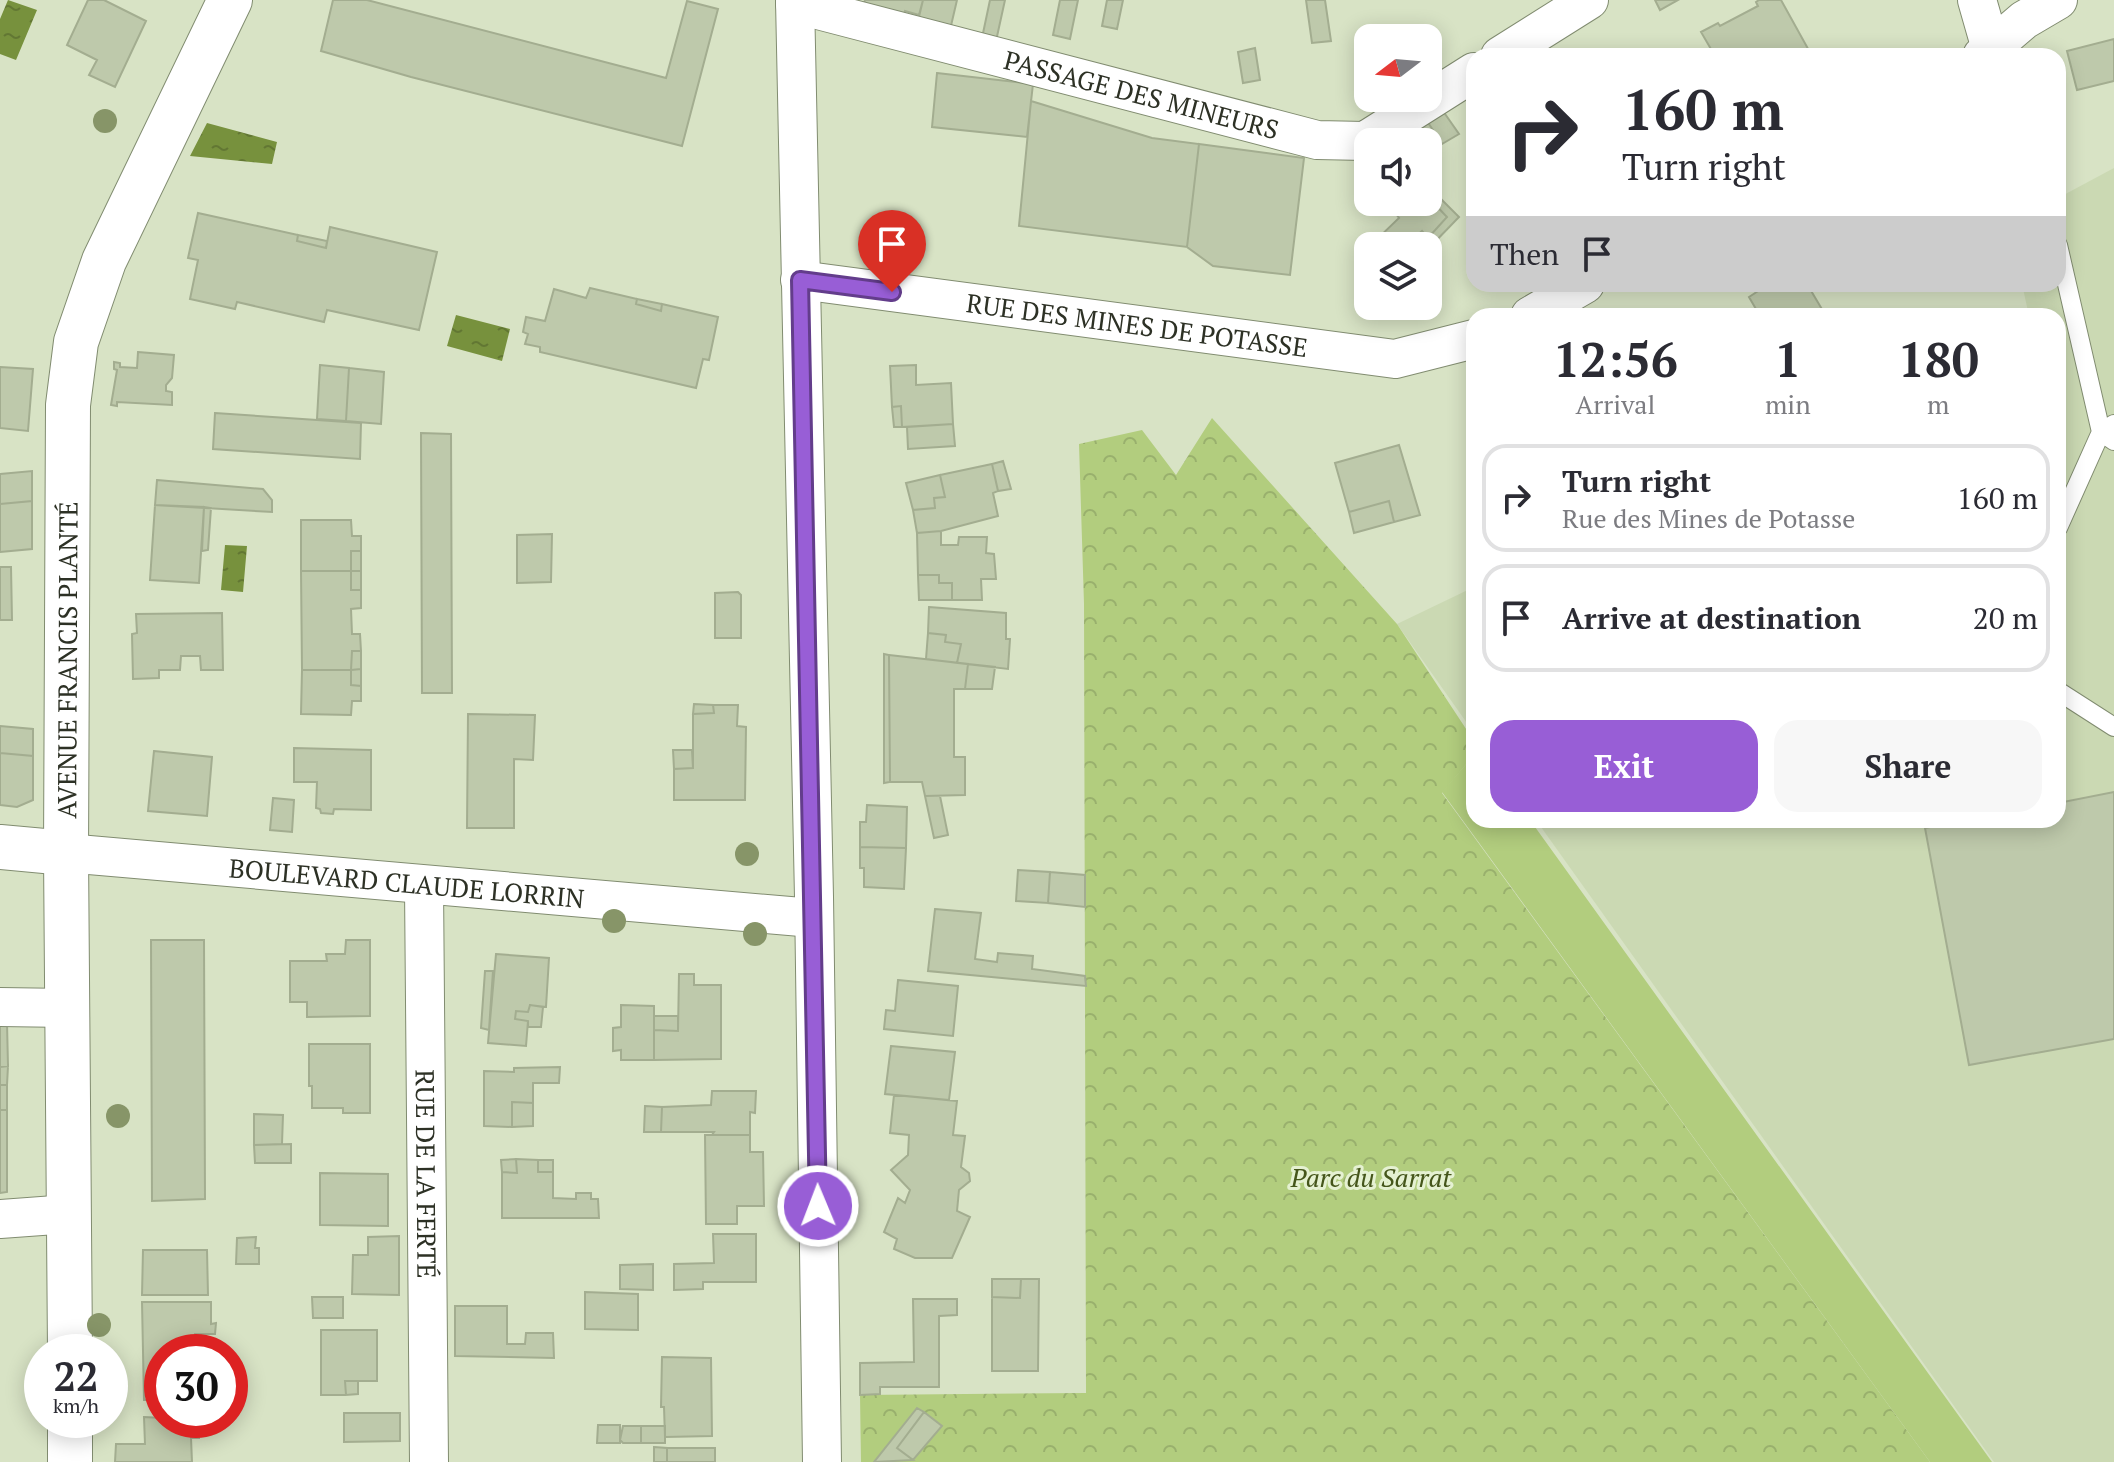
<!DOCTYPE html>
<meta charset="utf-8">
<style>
:root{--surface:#fff;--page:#f7f7f7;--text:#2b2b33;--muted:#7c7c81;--line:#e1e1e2;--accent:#985ed6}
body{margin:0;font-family:"PT Serif",serif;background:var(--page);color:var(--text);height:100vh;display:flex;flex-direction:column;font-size:30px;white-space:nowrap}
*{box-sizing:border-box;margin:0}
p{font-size:26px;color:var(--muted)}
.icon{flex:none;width:44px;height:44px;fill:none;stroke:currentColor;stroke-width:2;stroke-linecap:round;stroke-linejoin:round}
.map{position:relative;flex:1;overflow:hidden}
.drawer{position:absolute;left:1466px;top:308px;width:600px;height:520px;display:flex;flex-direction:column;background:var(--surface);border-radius:24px;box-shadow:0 4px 20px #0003}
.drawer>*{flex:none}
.banner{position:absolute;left:1466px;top:48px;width:600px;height:244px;border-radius:24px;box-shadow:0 4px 20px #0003;background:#fff;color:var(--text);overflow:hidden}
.needle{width:52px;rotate:254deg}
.fabs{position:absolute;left:1354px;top:24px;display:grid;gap:16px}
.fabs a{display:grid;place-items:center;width:88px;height:88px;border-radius:16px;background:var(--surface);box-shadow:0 4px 20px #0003;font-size:40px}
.speed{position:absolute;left:24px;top:1334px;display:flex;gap:16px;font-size:40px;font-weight:700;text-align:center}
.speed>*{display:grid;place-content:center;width:104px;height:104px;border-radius:50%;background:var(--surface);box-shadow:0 4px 20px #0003;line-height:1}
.speed small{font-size:20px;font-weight:400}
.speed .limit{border:12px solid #d22;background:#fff;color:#111}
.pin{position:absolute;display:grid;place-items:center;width:68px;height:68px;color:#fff;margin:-82px -34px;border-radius:50% 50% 50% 0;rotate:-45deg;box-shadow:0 0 8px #0007}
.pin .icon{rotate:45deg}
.me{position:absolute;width:88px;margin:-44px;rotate:359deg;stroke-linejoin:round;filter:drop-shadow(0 0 6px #0008)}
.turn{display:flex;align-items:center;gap:28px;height:168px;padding:0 24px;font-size:36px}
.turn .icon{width:104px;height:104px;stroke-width:2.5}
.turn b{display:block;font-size:56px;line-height:68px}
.then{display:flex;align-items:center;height:76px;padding:0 24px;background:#0003;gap:16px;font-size:30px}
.eta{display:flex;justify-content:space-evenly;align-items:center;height:136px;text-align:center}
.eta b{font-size:48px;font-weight:700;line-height:56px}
.action{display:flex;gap:16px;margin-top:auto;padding:16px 24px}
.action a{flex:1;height:92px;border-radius:24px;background:var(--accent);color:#fff;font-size:32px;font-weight:700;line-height:92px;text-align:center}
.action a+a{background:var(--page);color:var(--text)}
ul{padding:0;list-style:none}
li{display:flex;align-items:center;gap:24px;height:108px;margin:0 16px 12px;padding:0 8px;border:4px solid var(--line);border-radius:24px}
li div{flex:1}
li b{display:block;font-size:30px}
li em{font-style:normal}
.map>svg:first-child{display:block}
</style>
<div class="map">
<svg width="2114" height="1462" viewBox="0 0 2114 1462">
<defs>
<pattern id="park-crowns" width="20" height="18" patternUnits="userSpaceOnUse" patternTransform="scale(2)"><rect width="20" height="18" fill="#b2cd7e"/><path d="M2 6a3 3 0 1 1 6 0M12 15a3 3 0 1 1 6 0" fill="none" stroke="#99b06d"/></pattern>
<pattern id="water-ripples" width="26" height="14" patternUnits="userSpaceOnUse" patternTransform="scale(2)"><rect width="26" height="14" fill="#77913d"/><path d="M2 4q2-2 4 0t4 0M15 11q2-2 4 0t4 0" fill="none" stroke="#627733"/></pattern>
</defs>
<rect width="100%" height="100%" fill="#d8e3c5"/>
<!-- built -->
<path fill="#cbd9b3" d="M2114,168v1294h-120l-458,-642h522v-504h-29l-7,-32h36v-86z
M1474,587v146l-77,-109z"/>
<!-- park -->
<path fill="url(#park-crowns)" d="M1212,418l185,206 77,117v14l-32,38 488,669h-1069l-1,-67 226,-2 -2,-789 -5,-160 63,-14 34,45z"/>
<!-- garden -->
<path fill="#b2cd7e" d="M1474,755v65h56l462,642h-62l-488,-670z"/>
<!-- water -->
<path fill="url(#water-ripples)" d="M8,0l29,10 -21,50 -16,-6v-35z
M207,123l70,19 -5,22 -82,-8z
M456,315l54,14 -8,32 -55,-15z
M225,545l22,1 -4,46 -22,-2z"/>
<!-- building -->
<path fill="#bec9ab" stroke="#a3ad90" stroke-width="2" d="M88,0h16l42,21 -31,66 -26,-12 8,-15 -30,-15z
M333,0h34l299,78 21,-77 31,8 -36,137 -271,-69 -90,-26z
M865,0h58l-4,15 -14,-4 -2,7 -39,-15z
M923,0h34l-7,30 -32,-9z
M990,0h15l-9,41 -14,-3z
M1060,0h18l-8,39 -17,-4z
M1107,0h16l-6,29 -15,-3z
M1306,0h19l6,41 -19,2z
M1655,0h23l-18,10z
M1759,0h22l31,56h-97l-14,-24 17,-9 2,3 38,-20 -2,-4z
M1430,37l6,36 -8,1v-36h-4z
M2114,39v42l-37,9 -10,-39z
M1255,48l5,32 -17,3 -5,-31z
M1368,54v32l-7,1 -4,-32z
M937,73l96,11 -6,53 -95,-10z
M1031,101l121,37 47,6 -12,103 -168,-21z
M1443,111l16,23 -17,10 -15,-23z
M1427,121l15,23 -14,8v-10h-8l-8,-13z
M1199,144l105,14 -14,117 -77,-9 -26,-19z
M1428,185l8,9 -6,5 17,18 -19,21 -6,-7 -9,8 7,7h-50l29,-28 -9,-12 5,-4h33z
M1436,194l23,23 -31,32v-3h-8l-7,-7 9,-8 6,7 19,-21 -17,-18z
M198,213l100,22 -1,6 29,7 4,-21 107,25 -18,78 -92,-20 -3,12 -87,-20 -2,7 -45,-10 8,-39 -10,-2z
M298,235l29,6 -1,7 -29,-7z
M1428,254l11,12 -11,11z
M1769,284h38l19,32h-66l-11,-19z
M590,288l47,11 -1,5 25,7 1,-7 56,13 -9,43 -6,-1 -7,29 -156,-36v-5l-15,-3 3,-10 -5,-2 3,-15 19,4 9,-32 32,9z
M637,299l25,5 -1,7 -25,-7z
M138,352l36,3 -2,23 -6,7v6l6,1v13l-55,-3v4l-6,-1 6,-35 -3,-1v-7l6,1v4l17,1z
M320,365l29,3 -3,53 -29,-2z
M916,365v20l35,-2 2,41 -51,3 -1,-21 -9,1 -2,-41z
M0,367l33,2 -5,62 -28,-3z
M349,368l35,4 -3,52 -35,-3z
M901,406l1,21h-8l-2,-20z
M215,413l146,10 -1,36 -147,-10z
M953,424l2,22 -47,3 -1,-22z
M421,433l30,1 1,259h-30z
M1399,445l21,70 -26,7 -5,-21 -40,11 -14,-49z
M1003,461l8,28 -13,2 -6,-27z
M992,464l6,27 -5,2 5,23 -57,15 -24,2 -4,-23 22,-2 -1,-10 11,-1 -5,-22z
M32,471v30l-32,3v-30z
M940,475l5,22 -11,1 1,10 -22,2 -7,-27z
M157,480l106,9 9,11v12l-117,-7z
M32,501v48l-32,3v-48z
M1389,501l5,21 -40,11 -5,-21z
M155,505l49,2 -5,76 -49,-3z
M204,507l7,1 -3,42 -6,1z
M301,520h50l1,16h9v15h-10v20h-50z
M941,531v14h17l1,-8h28l-1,16 8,1 2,25h-15l1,21h-30v-17h-13v-8h-21l-1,-42z
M552,534l-1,48 -34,1v-48z
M351,551h10v20h-10z
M0,567h11l1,53h-12z
M301,571h50v19h10v18l-10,1 1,25h8l1,17h-9l-1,19h-49z
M351,571h10v19h-10z
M918,575h21v8h13v17h-33z
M738,592l3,3v43h-26v-45z
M929,607l77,6v26h4l-2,30 -51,-6 4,-19 -16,-2 1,-7 -18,-2z
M222,613l1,57h-22l-1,-14h-19l-1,14h-21v8l-26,1 -1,-45 5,-1 -1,-19z
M928,633l18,2 -1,7 16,2 -4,19 -31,-4z
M352,651h9v18l-10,1z
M884,654l5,1 1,127 -6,1z
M889,655l79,9 -3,25h-11v68h11v38l-40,1 -3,-14h-32z
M968,664l27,3 -3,22h-27z
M361,669v17l-10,-1v-15z
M302,670h49v15l10,1v15h-9l-1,14 -50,-1z
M694,704l19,1 1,8 -21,1z
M713,705h25l-1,21 9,1 -1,73h-71v-31l19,-1v-54l21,-1z
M468,714l67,1 -2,45 -19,-1v69h-47z
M0,726l33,3v27l-33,-3z
M294,748l77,2v60l-37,-1 -1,5 -12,-1 -1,-4 -4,-1 1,-26h-23z
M673,750h19l1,18 -19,1z
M154,751l58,6 -5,59 -59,-5z
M0,753l33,3v44l-16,7 -17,-2z
M2114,792v247l-145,26 -44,-237 44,-8h89v-17z
M925,796h15l8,39 -14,3z
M273,798l21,2 -2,32 -22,-2z
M867,805l40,2 -1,41 -46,-1v-25h6z
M860,847l46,1 -2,41 -40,-2v-19h-4z
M1018,870l32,2 -2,31 -32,-2z
M1050,872l35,3v32l-37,-4z
M935,909l46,4 -6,46 22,3 1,-9 35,3 -1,13 53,7 1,10 -158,-15z
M151,940h53l1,259 -53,2z
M346,940h24v76l-63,1v-15h-17v-41h37l-1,-7h19z
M496,954l53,4 -3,49 -16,-2 -2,7 -12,-1 -1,8 13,2 -2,25 -38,-3z
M485,971h8l-4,59 -8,-2z
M679,974h15v11h27v74l-67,1v-30l24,1z
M898,980l60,6 -5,50 -69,-7 2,-19 9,1z
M530,1005l13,2 -2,20h-13v-6l-13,-2 1,-8 12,1z
M621,1005l33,1v54h-33v-10l-8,1v-23l8,-1z
M654,1016h24v15l-24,-1z
M0,1023h7l1,43 -8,1z
M309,1044h61v69h-27v-5h-31v-22h-3z
M891,1046l64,6 -6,48 -64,-6z
M8,1066l-1,19h-7v-18z
M560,1067l-1,16h-26v20l-21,-1v25l-28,-1v-55l30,1v-4z
M0,1085h7v25h-7z
M712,1091h44l-1,22 -5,-1v23h-38l2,-3h-53l1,-25 49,-2z
M894,1095l63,6 -4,34 12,1 -4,31 8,6 1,8 -11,9 -2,21 13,6 -18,41h-37l-21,-9 3,-10 -13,-7 14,-34 7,5 5,-13 -19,-20 17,-15 1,-20 -19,-2z
M512,1102l21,1v23l-21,1z
M645,1106l17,1 -1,25h-17z
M0,1110h7v82l-7,1z
M254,1114l29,1 -1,29 -28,1z
M705,1135h45v17h13l1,54h-27v18h-31z
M291,1144v19h-36l-1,-18z
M516,1159l22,1v12h15v26l23,1v-6h15v6h7l1,19h-97v-46l15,1z
M516,1159l1,14 -15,-1 -1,-12z
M538,1160h15v12h-15z
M320,1173l68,1v52l-68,-1z
M713,1234h43v48h-53v7l-29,1v-26l40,-1z
M399,1236v59l-47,-1 1,-39h15v-18z
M256,1237l-1,11h4v16h-23l1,-26z
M143,1250h64l1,45h-66z
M653,1264v26l-33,-1v-24z
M992,1279h29l-1,19 -28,-1z
M1021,1279h18l-1,92h-46v-74l28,1z
M585,1292l53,2v36l-53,-1z
M312,1297h31v21h-30z
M913,1299h44v16l-18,1v71h-59v7l-20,1v-32l54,-1z
M142,1302h69v22l5,-1 -1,11h-20v18h-33v48h-18z
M455,1306h52v38h18l1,-11h27l1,25 -99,-2z
M321,1330h56v51h-32l1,14h-25z
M662,1357l49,1 1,78 -47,1 -1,-30h-3z
M345,1381h13v13l-12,1z
M917,1408l7,4 -27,36 16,12 -39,2z
M924,1412l18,14 -29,34 -16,-12z
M344,1413h56v28l-56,1z
M144,1417l55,3v18h-8l1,24h-77l1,-18h29z
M598,1425h22v18h-23z
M623,1426h18v17h-18l-3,-3z
M641,1426h24v17h-24z
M654,1447l13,1v14h-13z
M667,1448h48v14h-48z"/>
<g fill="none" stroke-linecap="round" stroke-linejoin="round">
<defs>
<path id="lane" d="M2058,245l43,187 13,9
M2058,528l43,-96 13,-8
M2058,691l56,36"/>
<g id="street">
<path d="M795,0l19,897 8,565"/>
<path d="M1977,0l16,56"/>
<path id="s1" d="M795,4l522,136 48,1 109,-69"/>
<path d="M1500,56l89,-56"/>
<path d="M1982,56l42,-36 34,-20"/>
<path id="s2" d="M800,280l595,79 79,-20"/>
<path d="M1530,316l55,-32"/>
<path id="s3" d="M66,853l747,65"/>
<path id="s4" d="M424,886l5,576"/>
<path d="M0,1007l68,1"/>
<path d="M0,1219l69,-5"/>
</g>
<g id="secondary">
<path d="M0,847l66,6"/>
<path id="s5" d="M70,1352l-4,-499 2,-448 8,-63 28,-81 126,-261"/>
<path d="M70,1420v42"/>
</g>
</defs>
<!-- lane casing -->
<use href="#lane" stroke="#818c70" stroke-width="20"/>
<!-- street casing -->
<use href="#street" stroke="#818c70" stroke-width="40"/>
<!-- secondary casing -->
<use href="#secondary" stroke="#818c70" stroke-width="46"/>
<!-- lane -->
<use href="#lane" stroke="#fff" stroke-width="18"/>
<!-- street -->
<use href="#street" stroke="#fff" stroke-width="38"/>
<!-- secondary -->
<use href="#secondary" stroke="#fff" stroke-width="44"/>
</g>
<!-- trees -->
<g fill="#879568">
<circle cx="105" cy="121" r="12"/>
<circle cx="747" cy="854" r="12"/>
<circle cx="614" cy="921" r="12"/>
<circle cx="755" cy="934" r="12"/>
<circle cx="118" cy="1116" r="12"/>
<circle cx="99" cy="1325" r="12"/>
</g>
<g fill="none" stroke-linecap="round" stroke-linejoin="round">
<defs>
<path id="route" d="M818,1206l-18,-926 92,12"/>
</defs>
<!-- route casing -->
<use href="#route" stroke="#633d8b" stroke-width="20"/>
<!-- route -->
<use href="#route" stroke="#985ed6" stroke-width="14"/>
</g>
<g text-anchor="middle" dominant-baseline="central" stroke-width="6" stroke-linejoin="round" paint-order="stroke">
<!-- street labels -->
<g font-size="26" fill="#2d3125" stroke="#e5f1d2">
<text stroke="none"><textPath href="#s1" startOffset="358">PASSAGE DES MINEURS</textPath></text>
<text stroke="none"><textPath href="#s2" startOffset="340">RUE DES MINES DE POTASSE</textPath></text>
<text stroke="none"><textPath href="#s5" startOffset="692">AVENUE FRANCIS PLANTÉ</textPath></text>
<text stroke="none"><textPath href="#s3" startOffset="342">BOULEVARD CLAUDE LORRIN</textPath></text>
<text stroke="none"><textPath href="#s4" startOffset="288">RUE DE LA FERTÉ</textPath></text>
</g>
<!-- park labels -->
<g font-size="26" font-style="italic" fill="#45561b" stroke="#e5f1d2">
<text x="1371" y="1177">Parc du Sarrat</text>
</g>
</g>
</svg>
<div class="fabs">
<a><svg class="needle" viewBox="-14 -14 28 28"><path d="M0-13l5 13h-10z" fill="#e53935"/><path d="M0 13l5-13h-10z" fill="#7c7c81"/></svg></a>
<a><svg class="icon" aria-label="sound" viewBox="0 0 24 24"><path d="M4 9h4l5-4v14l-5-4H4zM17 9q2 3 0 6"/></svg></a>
<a><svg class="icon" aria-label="layers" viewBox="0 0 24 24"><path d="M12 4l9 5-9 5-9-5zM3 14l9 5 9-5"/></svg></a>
</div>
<div class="speed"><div>22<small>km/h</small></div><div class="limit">30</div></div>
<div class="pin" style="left:892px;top:292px;background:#d93025"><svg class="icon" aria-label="arrive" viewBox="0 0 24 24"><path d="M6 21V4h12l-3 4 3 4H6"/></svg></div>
<svg class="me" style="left:818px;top:1206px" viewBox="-20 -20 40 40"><circle r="17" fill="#985ed6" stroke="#fff" stroke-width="3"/><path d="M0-11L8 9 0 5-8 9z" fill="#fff"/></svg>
<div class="banner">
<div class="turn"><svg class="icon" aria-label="right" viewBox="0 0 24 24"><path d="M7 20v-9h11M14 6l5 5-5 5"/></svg><div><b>160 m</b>Turn right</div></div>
<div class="then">Then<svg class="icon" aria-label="arrive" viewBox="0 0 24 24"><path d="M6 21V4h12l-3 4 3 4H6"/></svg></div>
</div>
<section class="drawer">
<div class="eta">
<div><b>12:56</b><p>Arrival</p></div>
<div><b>1</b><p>min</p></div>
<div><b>180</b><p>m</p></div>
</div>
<ul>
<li><svg class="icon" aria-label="right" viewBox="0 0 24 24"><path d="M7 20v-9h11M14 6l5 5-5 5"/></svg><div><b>Turn right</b><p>Rue des Mines de Potasse</p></div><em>160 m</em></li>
<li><svg class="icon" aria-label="arrive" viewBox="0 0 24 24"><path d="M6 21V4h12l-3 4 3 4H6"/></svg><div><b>Arrive at destination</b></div><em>20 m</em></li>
</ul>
<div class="action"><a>Exit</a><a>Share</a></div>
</section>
</div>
